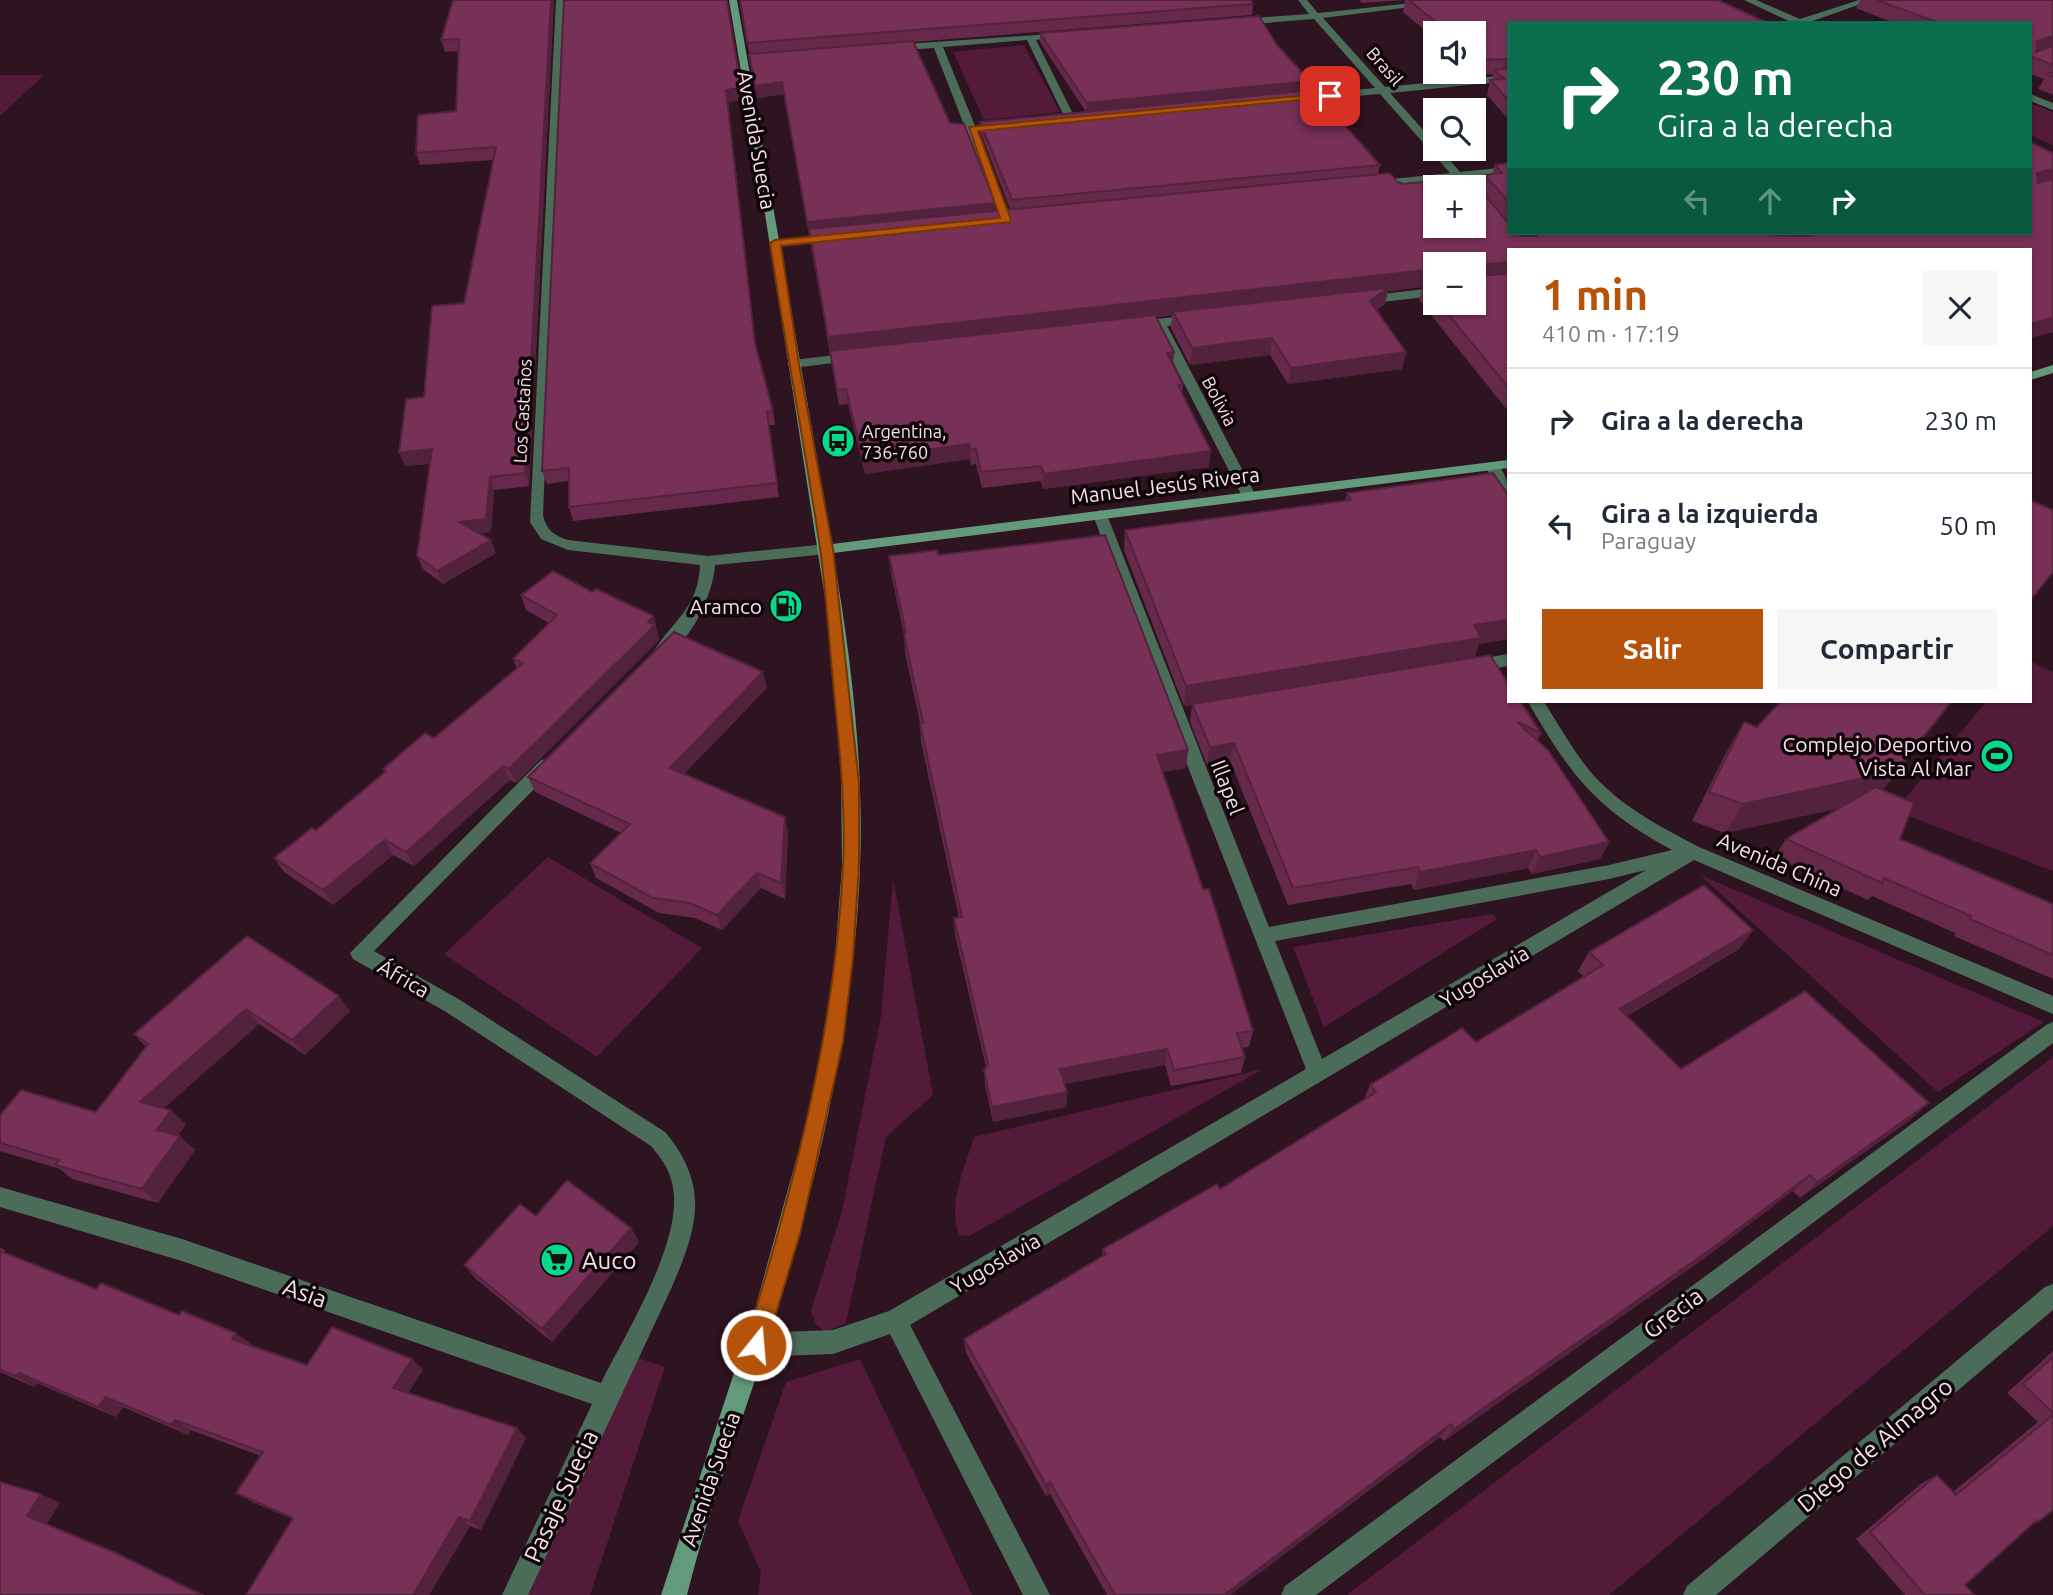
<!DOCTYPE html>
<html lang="es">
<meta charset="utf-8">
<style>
:root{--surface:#fff;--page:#f6f6f7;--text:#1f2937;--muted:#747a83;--line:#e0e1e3;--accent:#b45309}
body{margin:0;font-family:Ubuntu,sans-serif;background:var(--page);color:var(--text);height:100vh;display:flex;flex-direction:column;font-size:26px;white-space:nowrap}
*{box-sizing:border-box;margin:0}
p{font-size:23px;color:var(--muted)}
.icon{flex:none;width:38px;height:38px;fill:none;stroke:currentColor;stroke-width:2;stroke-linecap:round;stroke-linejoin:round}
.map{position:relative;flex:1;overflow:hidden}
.details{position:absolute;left:1507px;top:248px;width:525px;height:455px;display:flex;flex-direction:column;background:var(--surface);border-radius:0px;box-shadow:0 2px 5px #0004}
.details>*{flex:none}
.banner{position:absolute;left:1507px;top:21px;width:525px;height:214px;border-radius:0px;box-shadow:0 2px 5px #0004;background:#0b6e4f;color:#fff;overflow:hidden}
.controls{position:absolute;left:1423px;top:21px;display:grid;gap:14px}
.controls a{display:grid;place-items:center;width:63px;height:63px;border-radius:0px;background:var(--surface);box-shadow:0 2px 5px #0004;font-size:35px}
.pin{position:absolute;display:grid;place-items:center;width:60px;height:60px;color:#fff;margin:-30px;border-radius:14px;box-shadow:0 4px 10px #0006}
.me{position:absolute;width:77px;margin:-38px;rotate:17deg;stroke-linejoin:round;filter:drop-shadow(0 0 5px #0008)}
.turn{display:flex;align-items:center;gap:24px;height:147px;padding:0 35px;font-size:32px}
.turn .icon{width:91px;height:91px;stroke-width:2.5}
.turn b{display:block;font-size:49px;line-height:60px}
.lanes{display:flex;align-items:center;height:66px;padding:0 35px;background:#0003;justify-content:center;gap:35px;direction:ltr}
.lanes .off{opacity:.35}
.round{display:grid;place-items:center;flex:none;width:74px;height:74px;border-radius:0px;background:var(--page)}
.overview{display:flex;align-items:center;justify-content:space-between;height:119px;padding:0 35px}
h1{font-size:42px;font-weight:600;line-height:52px;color:var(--accent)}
.button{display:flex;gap:14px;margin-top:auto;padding:14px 35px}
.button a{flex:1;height:80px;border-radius:0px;background:var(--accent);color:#fff;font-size:28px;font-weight:600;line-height:80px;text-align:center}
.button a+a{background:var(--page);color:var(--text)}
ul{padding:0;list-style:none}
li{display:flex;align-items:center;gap:21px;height:105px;padding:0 35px;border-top:2px solid var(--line)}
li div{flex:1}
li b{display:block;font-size:26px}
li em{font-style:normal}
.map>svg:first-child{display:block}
</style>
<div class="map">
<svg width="2053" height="1595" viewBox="0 0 2053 1595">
<rect width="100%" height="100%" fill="#2e1321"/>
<!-- green -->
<path fill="#541a3a" d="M1024,45l36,67 -76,8 -31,-68z
M0,75h44l-44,41z
M2030,103l23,9v33l-23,-10z
M2030,661l23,11v199l-158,-60 91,-109h44z
M548,857l154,91 -105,109 -153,-103z
M1700,875l344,147 -106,70z
M893,879l40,216 -47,42 -40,186 -21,9 -9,-8 -5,-13 31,-100 39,-195z
M1492,914l5,5 -173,108 -31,-80z
M2053,1057v169l-444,369h-262z
M1263,1069l-294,167 -10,-1c-12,-31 6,-68 15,-98z
M635,1357l30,10 -75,228h-62z
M860,1359l112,236h-214l3,-23 -23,-51 48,-139z"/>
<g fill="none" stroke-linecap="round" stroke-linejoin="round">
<!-- street -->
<path fill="#4b6c59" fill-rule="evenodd" d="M556,0h8l-21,515c3,15 12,21 25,25l140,16 119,-12 7,5 -7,5 -112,11c-1,26 -25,82 -52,90l-8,-6c21,-31 43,-42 45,-84l-132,-15 -27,-11 -11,-17z
M1298,0h9l11,13 123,-13h26l-144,18 62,69 123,-12v6l-118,12 45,50v6h5l20,23 48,-5v6l-42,5 7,9h-11l-7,-8 -85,7 -1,-2 5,-3 76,-8 -70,-79 -88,7 -1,-2 5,-3 79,-8 -61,-69 -74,6 -5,-3 5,-3 69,-5z
M1744,0h12l44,19 59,-19h13l-65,23h-14z
M1065,33l2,2 -31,5 40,80 -5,3 -5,-3 -39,-80 -84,7 32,79 28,-3 5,3 -5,3 -26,3 35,88 -10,2 -68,-174 -43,3 -5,-3 5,-3z
M2030,94l23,9v7l-23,-9z
M831,235l6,3 -2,2 -60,6 -6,-3 6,-3z
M1435,288v8l-71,8 -6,-4 6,-4z
M1193,315l4,1v6l-30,4 89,170 -2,3 -5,1 -7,-4 -87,-169 -17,2 -6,-4 6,-4z
M853,353l5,1v6l-65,8 -6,-4 6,-4z
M1491,462c13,4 17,19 17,31l-5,-1 -19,-26z
M1100,510l7,5 162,412 340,-62 63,-15c-76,-41 -101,-74 -144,-148h16c15,23 28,47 45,68 29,35 70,56 110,77l354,149v18l-359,-154 -784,465 140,270h-27l-133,-261 -57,20 -77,3 -8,-4 -4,-8 4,-8 8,-4 77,-3 56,-19 417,-242 -138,-353 -75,-201zM1646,870l-324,189 -47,-118 334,-62z
M1508,654v12l-35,6 -8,-6 8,-6z
M547,759l6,1 3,5 -3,5 -179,181 86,49 205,132c46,55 32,97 6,157l-143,306h-26l90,-191 -410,-143 -182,-54v-20l182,52 419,144c25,-51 85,-145 71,-200 -3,-15 -12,-26 -21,-37l-205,-134 -93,-53 -3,-6 191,-193z
M2053,1022v21l-737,552h-35l4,-9 761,-561z
M2053,1284v26l-337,285h-33l4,-9 358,-299z"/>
<!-- secondary -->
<path fill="#639a7b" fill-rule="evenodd" d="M729,0h8l95,544 676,-84v8l-675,85c18,103 31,210 27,315 -6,150 -39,297 -82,441 -29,96 -67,189 -91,286h-26l94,-286 48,-174 19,-89 13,-89 7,-90 -1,-118 -11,-119 -65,-416z
M2053,365v8l-23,7v-8z"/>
</g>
<!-- wall -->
<path fill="#66294a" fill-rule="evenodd" d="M554,0l-25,486 -35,4 -3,42 -11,2 16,19 -53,31 -20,-15 -6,-13 13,-92 -25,2 19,-69 40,-94 29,-143 -73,5 -4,-12 40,-42 3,-60 -14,1 -4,-12z
M564,0l179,100 -15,2 28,246 17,63 2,14h-6l10,72 -206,24 -4,-14v-26l-22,3 -5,-13z
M740,0l513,4 -1,11 -339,27 37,81 45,88 15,-2 -29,-75 -1,-12 106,-10 -46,-70v-9l237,12 33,36 -1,9 71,75 -2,9 26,10 72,1 5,6 4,-16 7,-1 3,-9 13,-2v59l10,11h512l23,99 -23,6v-88h-522v161l-89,-111 4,-13 -35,4 -3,13 -8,6 29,42 -4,17 -114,15 -18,-29 -80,10 -19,-37 1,-13 -16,2 17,48 10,19 -1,8 27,75 -166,22 -2,-8 -59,7 -6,-24 -5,1 -1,-6 -105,15 -17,-70 -9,1 -55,-311 -27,4zM1435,264l39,39h-39z
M1359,0h359l-210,23v96l-21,-24 3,-15h2l1,-6 -14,1 -5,-4v-38h-39v6l-32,-27 2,-12 -43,3z
M1860,0h193v95l-15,-6 6,-10 -14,-5v-51h-136l-38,-15z
M1347,493l161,2v144l-29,5 -4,13 66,76 -4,8 72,101 -9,17 -68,15 -4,-6 -114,22 -3,-6 -123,21 -58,-144 -23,4 -17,-43 2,-17 -8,1 -60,-156 1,-20 220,-29z
M938,555l248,213 -24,4 91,259 -4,16 -7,1 3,9 -4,16 -70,13 -6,-21 -101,19 3,8 -1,15 -73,15 -8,-37 -1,-15 2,-3 -31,-132 -1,-17 5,-1 -38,-175 -1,-19 -15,-71 -1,-18 -13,-60 -2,-18z
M521,595l137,37 -1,1 2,7 -143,143 -6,-3 -96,86 -21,-11 -60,50 -49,-33 -10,-14 42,-28 68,-57 -1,-4 51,-31 83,-70 -4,-9 36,-36 -23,-13z
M767,688l-83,86 104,59 -3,66 -24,-11 -39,42 -27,-12 -36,-5 -63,-35 -6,-15 31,-30 -86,-41 -7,-15z
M1780,702h172l-69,88 17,49 153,65v75l-99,-43 1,-3 -83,-37 -4,4 -94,-43 12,-18 54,-31 -115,25 -33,-12 35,-70 17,-29 13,5z
M1753,930l-14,19 -112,67 54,53 229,51 -110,78 -7,-7 -91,69 -258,181 -4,-4 -210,158h-123l-57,-101 -4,2 -80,-143 -2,-14 138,-82 1,-8 117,-60 144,-90 6,-14 106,-43 108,-65 -6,-6 11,-19z
M247,936l103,75 -45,44 -46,-31 -95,84 22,16 -8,11 17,15 -37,53 -86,-24 -12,-10 -60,-18v-36l96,-3 50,-65 -12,-13z
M536,1216l95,12 8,14 -87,100 -77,-64 -11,-13z
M0,1247l6,4 -2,1 92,37 211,76 116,5 -15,23 109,35 9,10 -45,92 -11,-4 -41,69h-183l46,-76 -40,-17 -16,-9 25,-37 -70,-26 -3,5 -65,-28 -7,10 -79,-34 -3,4 -34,-15z
M2053,1351v159l-15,12 -6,3 -67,60 10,10h-70l-49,-56 66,-56 15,-8 16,17 85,-70 -31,-29z"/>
<!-- shaded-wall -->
<path fill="#53223c" d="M551,0h3l-25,486 -4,-13z
M2053,36v11l-23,8 7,-14z
M1310,81l-1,9 -222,22v-9z
M782,82l2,12 -27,4 -2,-12z
M741,88l2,12 -15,2 29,254 -31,-266z
M2053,169v13l-23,6 7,-15z
M995,203v12l-186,19 -2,-12z
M1776,233h68l-74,15z
M1508,262v13l-34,6 4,-16z
M1435,269v16l-12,-1v3l-35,4 -3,13 -18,14 -194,-6 -1,3 -342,38 -2,-16z
M2053,318v14l-23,6v-14z
M1272,338l-2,17 -80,10 2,-17z
M1174,352l-1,15 -6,-14z
M1406,352l-4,17 -114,15 3,-16z
M969,444l1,15 -105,15 -2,-15z
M432,449l5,14 -32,3 -6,-13z
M1211,451l-2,16 -166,22 1,-15z
M490,477l4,13 -3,42 -27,4 -5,-14z
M491,540l5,13 -53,31 -6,-13z
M654,616l5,24 -143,143 -7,-14z
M1508,620v19l-29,5 -5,14 -290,48 2,-20 288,-61z
M763,672l4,16 -93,96 -4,-16z
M1951,702h1l-77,98 -150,33 18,-29z
M1234,743l-4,18 -23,4 3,-18z
M1188,750l-2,18 -31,5 2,-18z
M503,766l7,14 -96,86 -8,-14z
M785,817l3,16 -3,66 -4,-16z
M385,840l8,15 -60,50 -10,-15z
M1609,842l-9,17 -68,15 8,-17z
M1536,850l-8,18 -114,22 6,-18z
M757,873l4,15 -39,42 -5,-15z
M1753,930l-14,19 -131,79 12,-19z
M339,996l11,15 -45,44 -13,-15z
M246,1009l13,15 -104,92 -15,-14z
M1167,1049l-2,16 -105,19v-15z
M1067,1092l-1,15 -73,15 -1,-15z
M1929,1103l-19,17 -110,78 17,-16z
M171,1110l15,14 -14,20 -15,-14z
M180,1136l15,14 -37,53 -16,-14z
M1810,1175l-17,16 -91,69 -258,181 10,-12z
M631,1228l8,14 -87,100 -10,-13z
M236,1333l15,11 -4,6 -15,-11z
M412,1359l11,11 -18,28 -12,-10z
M19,1373l18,10 -3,4 -18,-11z
M106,1397l17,10 -7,10 -18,-10z
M175,1420l16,10 -3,5 -17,-10z
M1451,1424l-11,13 -210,158h-6z
M517,1428l9,10 -45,92 -11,-9z
M1050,1482v12l-4,2v-11z
M41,1494l19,9 -13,21 -20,-8z
M459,1517l11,9 -41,69h-16z
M116,1553l18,8 71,34h-3z"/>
<!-- building -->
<path fill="#773056" stroke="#53223c" stroke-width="2" fill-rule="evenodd" d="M453,0h98l-26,473 -35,4 -4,42 -27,3 32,18 -54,31 -20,-15 15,-107 -33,4 7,-54 18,-2 8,-91 32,-3 32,-156 -80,6 2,-38 38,-4 3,-72 -18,1z
M564,0h163l14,88 -15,2 29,253 18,68 -6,1 10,71 -208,24v-39l-27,3z
M740,0h511l2,4 -506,39z
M1409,0h309l50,23h-260v36l-26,1 -8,-7v-20h-25z
M1877,0h176v36l-16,5 -1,11 17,-6v19l-23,-9v-33h-91z
M1259,16l18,29 33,36 -223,22 -47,-70z
M913,41l37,82 14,1 31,79 -188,19 -25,-140 -27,4 -6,-32z
M1508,68v32l-18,-20 14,-1 -10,-9z
M2053,72v5l-6,-3z
M1314,90l66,75 -368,35 -32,-78z
M2030,142l23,11v16l-16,4 1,10 15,-4v139l-23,6v-74h-522v12l-30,3 -1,11 31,-2v113l-69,-84h35v-39h-39v5l-607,68 -19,-108 581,-56 7,9 7,2 71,-8 1,9 32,37v11h10l3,3h16v-3h240l-1,2 27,1 21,-3h206zM1435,187h39v39h-39z
M1508,163v38l-23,-26 17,-2 -7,-8z
M1435,282v16l-12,-14z
M1388,288l-18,13 36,51 -115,16 -19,-30 -80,10 -19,-36z
M1155,315l19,37 -7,1 16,31 -5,1 33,66 -167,23 -3,-8 -60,6 -5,-23 -6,1 -1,-6 -106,15 -17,-70 -9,1 -7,-39z
M1493,473l15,22v125l-34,5 7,13 -295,48 -61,-156 226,-30 -4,-7z
M2030,500l23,10v62l-23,29z
M1105,535l83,215 -31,5 46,134h6l44,142 -16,2 8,24 -71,13 -7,-21 -107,20 7,23 -75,15 -8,-37 4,-6 -34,-146 8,-1 -42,-193 3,-1 -19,-89 2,-1 -17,-77 48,-6 1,5z
M553,571l39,21 4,-3 58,27 -6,6 7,3 -146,144 -6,-3 -97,86 -21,-12 -62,50 -49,-32 38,-30 4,2 70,-59 -3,-2 42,-36 9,5 89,-75 -10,-4 44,-44 -36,-20z
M674,632l89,40 -93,96 115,49 -4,66 -24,-10 -40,42 -27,-12 -37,-5 -63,-35 40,-39 -102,-47z
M1490,655l18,28v19h13l20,31 -24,-11 31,28 61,92 -69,15 -4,-7 -116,22 -2,-5 -125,21 -59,-145 -24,4 -18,-43z
M1780,702h171l-55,69 -153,33 -34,-12 35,-70 13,5z
M1876,787l38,16 -14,36 153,65v51l-83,-36 1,-3 -87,-38 -2,5 -96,-44z
M1704,885l49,45 -133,79 61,60 124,-78 124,112 -112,79 -7,-7 -92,69 -264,185 -3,-5 -227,171h-109l-65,-113 -4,3 -82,-146 142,-85 -3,-5 114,-65 3,5 156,-97 -6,-7 92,-57 14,14 127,-77 -14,-13z
M247,936l92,60 -47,44 -46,-31 -106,93 31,8 -14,20 23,6 -38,53 -87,-24 4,-5 -59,-17v-28l21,-25 75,22 52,-68 -14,-10z
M567,1180l64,48 -89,101 -78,-64 56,-61 16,12z
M0,1251l96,38 5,-6 78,32 3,-4 54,22 -4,6 75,26 25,-38 80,32 -19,29 124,40 -47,93 -11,-4 -46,78h-167l47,-77 -57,-25 27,-41 -88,-32 -4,5 -65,-28 -8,10 -79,-34 -3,3 -16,-6z
M2053,1357v56l-30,-29z
M2053,1415v95l-15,12 -1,-2 -72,65 10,10h-50l-55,-63 67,-57 19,20z
M0,1482l41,12 -14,22 89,37 86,42h-202z"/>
<!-- route -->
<path fill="#b45309" stroke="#753606" stroke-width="2" d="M1330,93l4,3 -1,1 -355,34 33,89 -1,2 -229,24 18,118 34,185 26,234v83l-6,92 -10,84 -43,192 -36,119 -8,3 -8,-3 -3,-8c48,-156 90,-314 98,-478 3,-62 -4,-123 -10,-185 -4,-44 -7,-89 -13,-134 -15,-102 -35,-203 -50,-305l5,-3 225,-22 -31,-91z"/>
<!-- icons -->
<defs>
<symbol id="bus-disc" viewBox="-11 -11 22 22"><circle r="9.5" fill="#07d98b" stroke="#0f0509"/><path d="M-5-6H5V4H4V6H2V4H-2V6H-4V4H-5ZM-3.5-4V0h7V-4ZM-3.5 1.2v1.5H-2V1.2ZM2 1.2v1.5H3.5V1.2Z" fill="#111"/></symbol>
<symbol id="fuel-disc" viewBox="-11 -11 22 22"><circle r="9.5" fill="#07d98b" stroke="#0f0509"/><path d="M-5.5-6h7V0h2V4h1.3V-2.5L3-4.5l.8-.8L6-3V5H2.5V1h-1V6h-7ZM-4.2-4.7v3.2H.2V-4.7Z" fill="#111"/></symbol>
<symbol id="stadium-disc" viewBox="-11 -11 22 22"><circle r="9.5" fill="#07d98b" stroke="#0f0509"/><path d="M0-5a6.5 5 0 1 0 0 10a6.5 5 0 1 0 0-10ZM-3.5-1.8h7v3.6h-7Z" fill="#111"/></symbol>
<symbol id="supermarket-disc" viewBox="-11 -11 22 22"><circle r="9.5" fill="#07d98b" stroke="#0f0509"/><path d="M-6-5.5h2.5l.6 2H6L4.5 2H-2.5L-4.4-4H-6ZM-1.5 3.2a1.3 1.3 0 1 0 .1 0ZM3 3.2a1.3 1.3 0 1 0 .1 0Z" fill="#111"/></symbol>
</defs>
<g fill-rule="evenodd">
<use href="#bus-disc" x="819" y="422" width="38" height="38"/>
<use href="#fuel-disc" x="767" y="587" width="38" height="38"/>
<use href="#stadium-disc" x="1978" y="737" width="38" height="38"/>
<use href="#supermarket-disc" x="538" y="1241" width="38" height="38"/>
</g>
<g text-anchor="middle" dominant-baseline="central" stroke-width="7" stroke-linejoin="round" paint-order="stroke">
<!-- far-street labels -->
<g font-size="18" fill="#f4e0e9" stroke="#0f0509">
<text transform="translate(1385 66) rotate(49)">Brasil</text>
<text transform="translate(1220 401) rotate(62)">Bolivia</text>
<text transform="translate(522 411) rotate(-87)">Los Castaños</text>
</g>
<!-- far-poi labels -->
<g font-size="18" fill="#f4e0e9" stroke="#0f0509" text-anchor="start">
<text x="862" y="431">Argentina,<tspan x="862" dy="21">736-760</tspan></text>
</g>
<!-- street labels -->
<g font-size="21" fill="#f4e0e9" stroke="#0f0509">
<text transform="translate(757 140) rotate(80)">Avenida Suecia</text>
<text transform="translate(1165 485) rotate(-7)">Manuel Jesús Rivera</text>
<text transform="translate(1228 787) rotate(69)">Illapel</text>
<text transform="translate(1780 864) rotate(23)">Avenida China</text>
<text transform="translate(1484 976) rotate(-31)">Yugoslavia</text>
<text transform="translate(404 978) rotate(30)">África</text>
<text transform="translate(995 1263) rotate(-30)">Yugoslavia</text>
<text transform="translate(710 1479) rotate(-71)">Avenida Suecia</text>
</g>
<!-- poi labels -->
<g font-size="21" fill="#f4e0e9" stroke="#0f0509" text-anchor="end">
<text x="762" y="606">Aramco</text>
<text x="1972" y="744">Complejo Deportivo<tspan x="1972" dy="24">Vista Al Mar</tspan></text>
</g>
<!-- near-poi labels -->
<g font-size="24" fill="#f4e0e9" stroke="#0f0509" text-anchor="start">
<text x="582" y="1260">Auco</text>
</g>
<!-- near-street labels -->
<g font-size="24" fill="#f4e0e9" stroke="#0f0509">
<text transform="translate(305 1293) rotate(19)">Asia</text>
<text transform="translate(1673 1313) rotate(-37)">Grecia</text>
<text transform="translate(1875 1445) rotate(-40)">Diego de Almagro</text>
<text transform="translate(561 1496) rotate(-65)">Pasaje Suecia</text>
</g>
</g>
</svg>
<div class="controls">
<a><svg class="icon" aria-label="sound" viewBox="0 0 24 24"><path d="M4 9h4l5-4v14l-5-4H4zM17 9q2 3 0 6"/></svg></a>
<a><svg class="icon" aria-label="search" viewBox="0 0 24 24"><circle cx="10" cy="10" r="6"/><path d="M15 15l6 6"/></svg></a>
<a>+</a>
<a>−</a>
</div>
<div class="pin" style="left:1330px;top:96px;background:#d93025"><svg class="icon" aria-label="arrive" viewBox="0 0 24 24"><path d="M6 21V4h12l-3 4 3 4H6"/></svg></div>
<svg class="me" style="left:756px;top:1345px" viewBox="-20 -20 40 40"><circle r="17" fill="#b45309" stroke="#fff" stroke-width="3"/><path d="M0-11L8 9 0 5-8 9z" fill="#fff"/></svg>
<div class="banner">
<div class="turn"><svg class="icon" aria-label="right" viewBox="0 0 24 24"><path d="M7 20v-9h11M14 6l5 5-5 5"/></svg><div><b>230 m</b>Gira a la derecha</div></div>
<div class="lanes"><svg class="icon off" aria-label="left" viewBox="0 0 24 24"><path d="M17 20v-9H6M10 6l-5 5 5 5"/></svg><svg class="icon off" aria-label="ahead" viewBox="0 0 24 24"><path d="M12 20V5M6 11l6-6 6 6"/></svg><svg class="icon" aria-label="right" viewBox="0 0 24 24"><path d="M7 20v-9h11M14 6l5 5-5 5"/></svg></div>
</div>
<section class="details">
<div class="overview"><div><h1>1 min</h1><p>410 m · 17:19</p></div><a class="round"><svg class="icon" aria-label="close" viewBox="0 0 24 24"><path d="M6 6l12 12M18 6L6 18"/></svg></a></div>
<ul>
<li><svg class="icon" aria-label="right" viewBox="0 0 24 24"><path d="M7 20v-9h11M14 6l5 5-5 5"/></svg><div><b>Gira a la derecha</b></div><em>230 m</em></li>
<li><svg class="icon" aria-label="left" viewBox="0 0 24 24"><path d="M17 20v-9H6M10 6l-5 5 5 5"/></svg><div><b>Gira a la izquierda</b><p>Paraguay</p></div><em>50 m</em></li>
</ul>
<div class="button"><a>Salir</a><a>Compartir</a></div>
</section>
</div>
